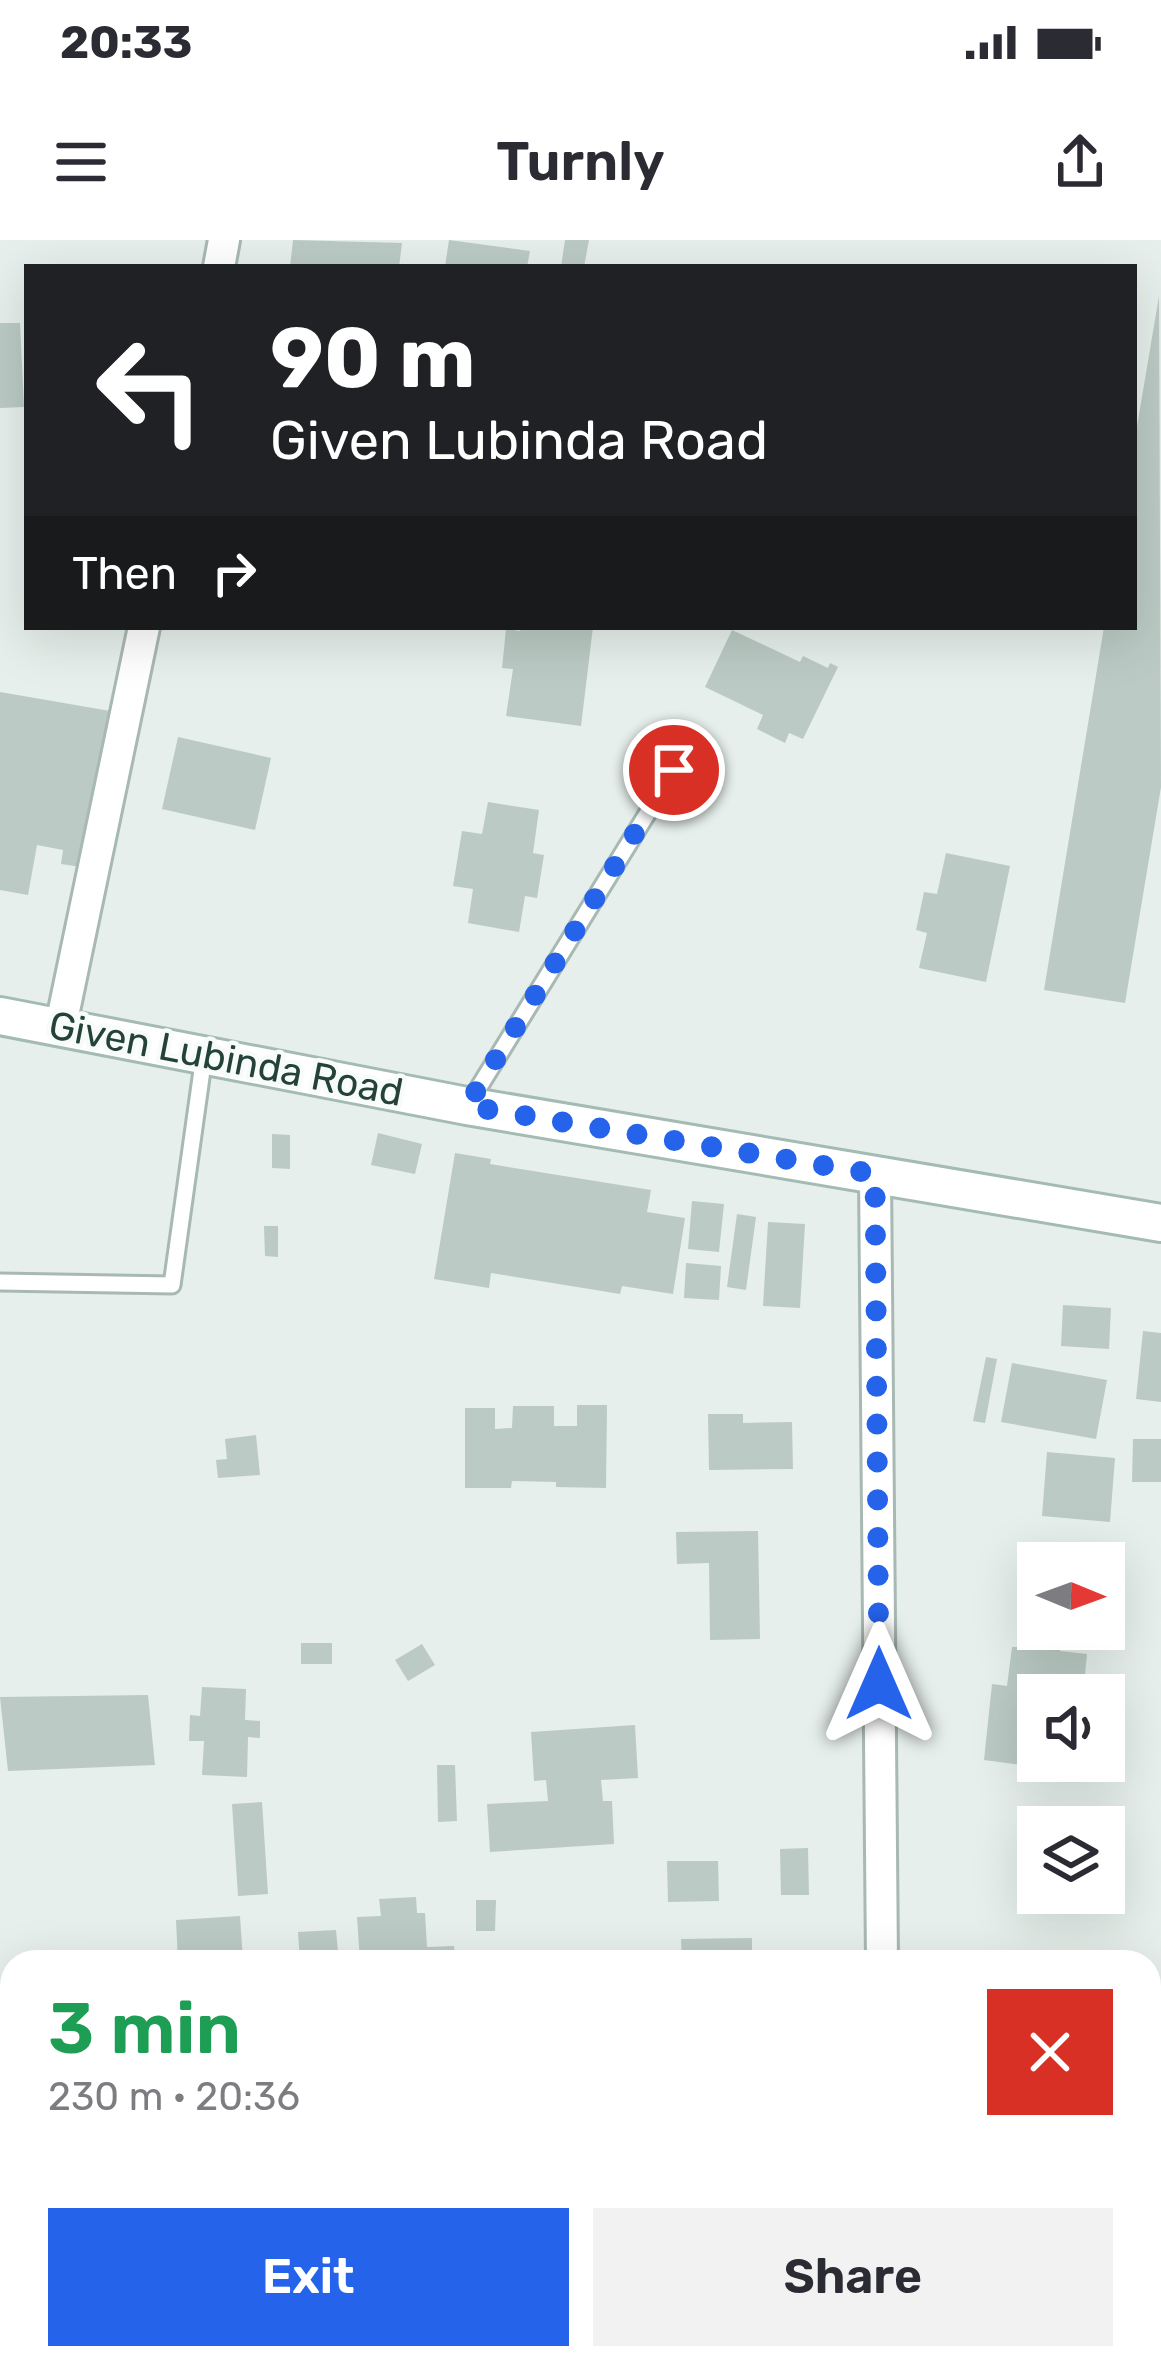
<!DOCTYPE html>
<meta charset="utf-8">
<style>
:root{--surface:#fff;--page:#f2f2f3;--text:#2b2b33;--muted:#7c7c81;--accent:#2563eb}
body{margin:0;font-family:Rubik,sans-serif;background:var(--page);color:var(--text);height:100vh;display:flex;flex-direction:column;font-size:45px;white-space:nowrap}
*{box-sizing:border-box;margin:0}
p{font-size:39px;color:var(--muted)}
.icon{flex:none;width:66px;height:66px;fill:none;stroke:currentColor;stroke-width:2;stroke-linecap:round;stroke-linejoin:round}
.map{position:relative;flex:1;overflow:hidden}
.side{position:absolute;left:0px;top:1710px;width:1161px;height:420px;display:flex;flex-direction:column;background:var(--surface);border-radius:36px 36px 0 0;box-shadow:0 12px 48px #0002}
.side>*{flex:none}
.top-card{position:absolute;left:24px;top:24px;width:1113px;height:366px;border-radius:0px;box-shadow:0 12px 48px #0002;background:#202124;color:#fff;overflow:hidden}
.needle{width:78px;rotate:91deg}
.controls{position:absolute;left:1017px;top:1302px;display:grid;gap:24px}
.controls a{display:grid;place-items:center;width:108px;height:108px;border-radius:0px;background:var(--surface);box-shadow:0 12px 48px #0002;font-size:60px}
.pin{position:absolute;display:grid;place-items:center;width:102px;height:102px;color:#fff;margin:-51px;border:6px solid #fff;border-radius:50%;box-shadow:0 3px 12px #0007}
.me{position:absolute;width:132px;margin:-66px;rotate:0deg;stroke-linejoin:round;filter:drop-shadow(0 0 9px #0008)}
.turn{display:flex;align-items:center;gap:42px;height:252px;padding:0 48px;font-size:54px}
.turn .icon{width:156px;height:156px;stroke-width:2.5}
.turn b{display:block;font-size:84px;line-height:102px}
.then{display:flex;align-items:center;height:114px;padding:0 48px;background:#0003;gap:24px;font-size:45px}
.round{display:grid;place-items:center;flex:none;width:126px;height:126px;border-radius:0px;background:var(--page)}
.overview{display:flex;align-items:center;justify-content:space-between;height:204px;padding:0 48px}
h1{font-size:72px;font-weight:600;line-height:90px;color:#1e9e55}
.cta{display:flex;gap:24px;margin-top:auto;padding:24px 48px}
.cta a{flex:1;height:138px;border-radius:0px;background:var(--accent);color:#fff;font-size:48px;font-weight:600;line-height:138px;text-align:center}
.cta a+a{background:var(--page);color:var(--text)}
.status{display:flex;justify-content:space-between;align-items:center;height:84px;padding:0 60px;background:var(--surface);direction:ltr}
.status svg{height:33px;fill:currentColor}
header{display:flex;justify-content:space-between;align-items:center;height:156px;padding:0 48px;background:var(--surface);font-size:54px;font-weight:600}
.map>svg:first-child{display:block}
</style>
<div class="status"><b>20:33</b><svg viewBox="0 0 49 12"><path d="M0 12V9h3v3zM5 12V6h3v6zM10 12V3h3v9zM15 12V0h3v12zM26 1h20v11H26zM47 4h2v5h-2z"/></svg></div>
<header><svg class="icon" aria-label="menu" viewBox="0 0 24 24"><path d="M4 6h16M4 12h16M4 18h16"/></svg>Turnly<svg class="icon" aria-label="share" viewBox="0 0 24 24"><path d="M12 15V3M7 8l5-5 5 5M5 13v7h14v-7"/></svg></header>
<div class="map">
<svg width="1161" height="2130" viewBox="0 0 1161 2130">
<rect width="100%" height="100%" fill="#e6efeb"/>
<!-- building -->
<path fill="#bbcac4" d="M293,0l109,3 -3,24h-109z
M449,0l81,11 -3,16h-82z
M565,0h24l-5,27h-23z
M1159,56l2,491 -36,216 -81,-13 60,-363h30v-183z
M0,83h20l4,84 -24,1z
M521,387h72l-12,99 -75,-10 7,-47 -11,-1 4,-39 14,2z
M732,390l68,32 3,-6 25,12 2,-5 8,4 -35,72 -14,-6 -4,10 -28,-14 6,-14 -58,-28z
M0,452l116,20 -28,156 -27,-4 2,-14 -26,-5 -9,50 -28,-5z
M178,497l93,21 -16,72 -93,-21z
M488,562l51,8 -6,43 11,2 -7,43 -12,-2 -6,36 -51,-9 5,-34 -20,-3 9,-55 20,3z
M946,613l64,13 -24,116 -67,-14 8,-35 -11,-3 8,-38 13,2z
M378,893l44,11 -7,30 -44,-9z
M272,894l18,1v34l-18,-1z
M455,913l36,6 -1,5 161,26 -4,22 38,6 -12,76 -51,-8 -2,8 -129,-21 -2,15 -55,-9z
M692,961l32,3 -5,48 -31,-3z
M737,974l19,3 -10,73 -19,-3z
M768,982l37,2 -5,84 -37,-2z
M264,986h14v31l-13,-1z
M686,1023l35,3 -2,34 -35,-2z
M1063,1065l48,3 -2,41 -48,-3z
M1143,1091l18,2v69l-25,-3z
M986,1117l11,2 -12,64 -12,-2z
M1012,1123l95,17 -11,59 -95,-17z
M577,1165h30l-1,83 -50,-1v-5l-44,-1 -1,7h-46v-80h30v21l17,-1 1,-22h41v20h23z
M708,1174h35v9l49,-1 1,47 -84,1z
M256,1195l4,40 -42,3 -2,-18 11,-1 -2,-20z
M1133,1199h28v43h-29z
M1047,1212l68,6 -5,64 -68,-6z
M758,1291l2,108 -50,1 -1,-77 -32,1 -1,-32z
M1022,1387l40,5 -2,19 27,3 -4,41h-45v66h7l-1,7 -60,-8 8,-76 15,2 5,-39h8z
M301,1403h31v21h-31z
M422,1404l13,21 -27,16 -13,-21z
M202,1447l44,2 -1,31 15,1v17l-12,-1 -1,40 -45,-2 2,-34h-15l1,-26 10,1z
M148,1455l7,70 -147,6 -8,-74z
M635,1485l3,53 -37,2 2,21h9l2,43 -124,8 -3,-48 61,-3 -2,-21 -12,1 -3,-49z
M437,1525h18l2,56 -19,1z
M262,1562l6,92 -30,2 -6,-92z
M808,1608l1,47h-28l-1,-46z
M667,1621h51l1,40 -51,1z
M416,1657l1,16h8l2,34 27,-1 1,16h-95l-3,-45 24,-1 -2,-17z
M476,1660h20l-1,31h-19z
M240,1676l3,45 -65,1 -2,-42z
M336,1690l3,32h-39l-2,-30z
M752,1698v24h-70l-1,-23z
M1149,1932h12v60h-5l-1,-10h-6z
M12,2053v46l-10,1 -2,-46z
M1149,2067h12v40h-12z
M562,2118h70l1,12h-70z
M689,2118h59v5l-58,4z
M82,2120l1,10h-43v-7z"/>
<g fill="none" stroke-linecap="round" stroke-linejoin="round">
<defs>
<path id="lane" d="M468,865l206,-335
M0,1042l172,3 32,-229"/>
<path id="street" d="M219,27l5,-27
M61,785l83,-398
M875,935l7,787
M1149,2115h12
M888,2123l179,-5"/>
<path id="secondary" d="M0,776l467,90 694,117"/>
</defs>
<!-- lane casing -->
<use href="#lane" stroke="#a8b8b2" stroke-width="21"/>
<!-- street casing -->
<use href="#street" stroke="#a8b8b2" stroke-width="36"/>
<!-- secondary casing -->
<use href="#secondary" stroke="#a4bbb3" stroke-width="42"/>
<!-- lane -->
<use href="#lane" stroke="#fff" stroke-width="15"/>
<!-- street -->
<use href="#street" stroke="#fff" stroke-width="30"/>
<!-- secondary -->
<use href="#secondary" stroke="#fff" stroke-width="36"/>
</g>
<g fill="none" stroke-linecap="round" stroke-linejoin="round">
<!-- route -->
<path stroke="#2563eb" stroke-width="21" stroke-dasharray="0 37.8" d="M674,530l-207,336 408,68 4,510"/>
</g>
<g text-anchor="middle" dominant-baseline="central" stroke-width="9" stroke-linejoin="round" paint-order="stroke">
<!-- street labels -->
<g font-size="39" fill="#24423a" stroke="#f7fbf9">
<text transform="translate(226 819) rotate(11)">Given Lubinda Road</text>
</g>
</g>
</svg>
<div class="controls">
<a><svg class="needle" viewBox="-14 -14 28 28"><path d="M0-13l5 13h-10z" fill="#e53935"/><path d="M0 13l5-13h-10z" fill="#7c7c81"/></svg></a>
<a><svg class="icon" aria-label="sound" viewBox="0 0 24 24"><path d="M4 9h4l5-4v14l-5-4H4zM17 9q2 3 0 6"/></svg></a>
<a><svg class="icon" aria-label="layers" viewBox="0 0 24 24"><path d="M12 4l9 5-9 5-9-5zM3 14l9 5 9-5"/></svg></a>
</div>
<div class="pin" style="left:674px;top:530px;background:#d93025"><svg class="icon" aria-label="arrive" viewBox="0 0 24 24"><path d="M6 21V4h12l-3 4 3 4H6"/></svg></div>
<svg class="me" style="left:879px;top:1444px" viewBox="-20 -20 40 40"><path d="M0-17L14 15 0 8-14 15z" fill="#2563eb" stroke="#fff" stroke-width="4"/></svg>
<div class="top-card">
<div class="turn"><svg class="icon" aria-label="left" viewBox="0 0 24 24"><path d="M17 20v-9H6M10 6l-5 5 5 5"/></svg><div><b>90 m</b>Given Lubinda Road</div></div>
<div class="then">Then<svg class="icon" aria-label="right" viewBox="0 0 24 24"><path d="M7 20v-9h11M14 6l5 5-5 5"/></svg></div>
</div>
<section class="side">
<div class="overview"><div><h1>3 min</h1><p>230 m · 20:36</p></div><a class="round" style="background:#d93025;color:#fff"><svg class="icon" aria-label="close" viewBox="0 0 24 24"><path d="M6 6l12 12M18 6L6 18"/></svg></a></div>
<div class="cta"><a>Exit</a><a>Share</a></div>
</section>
</div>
